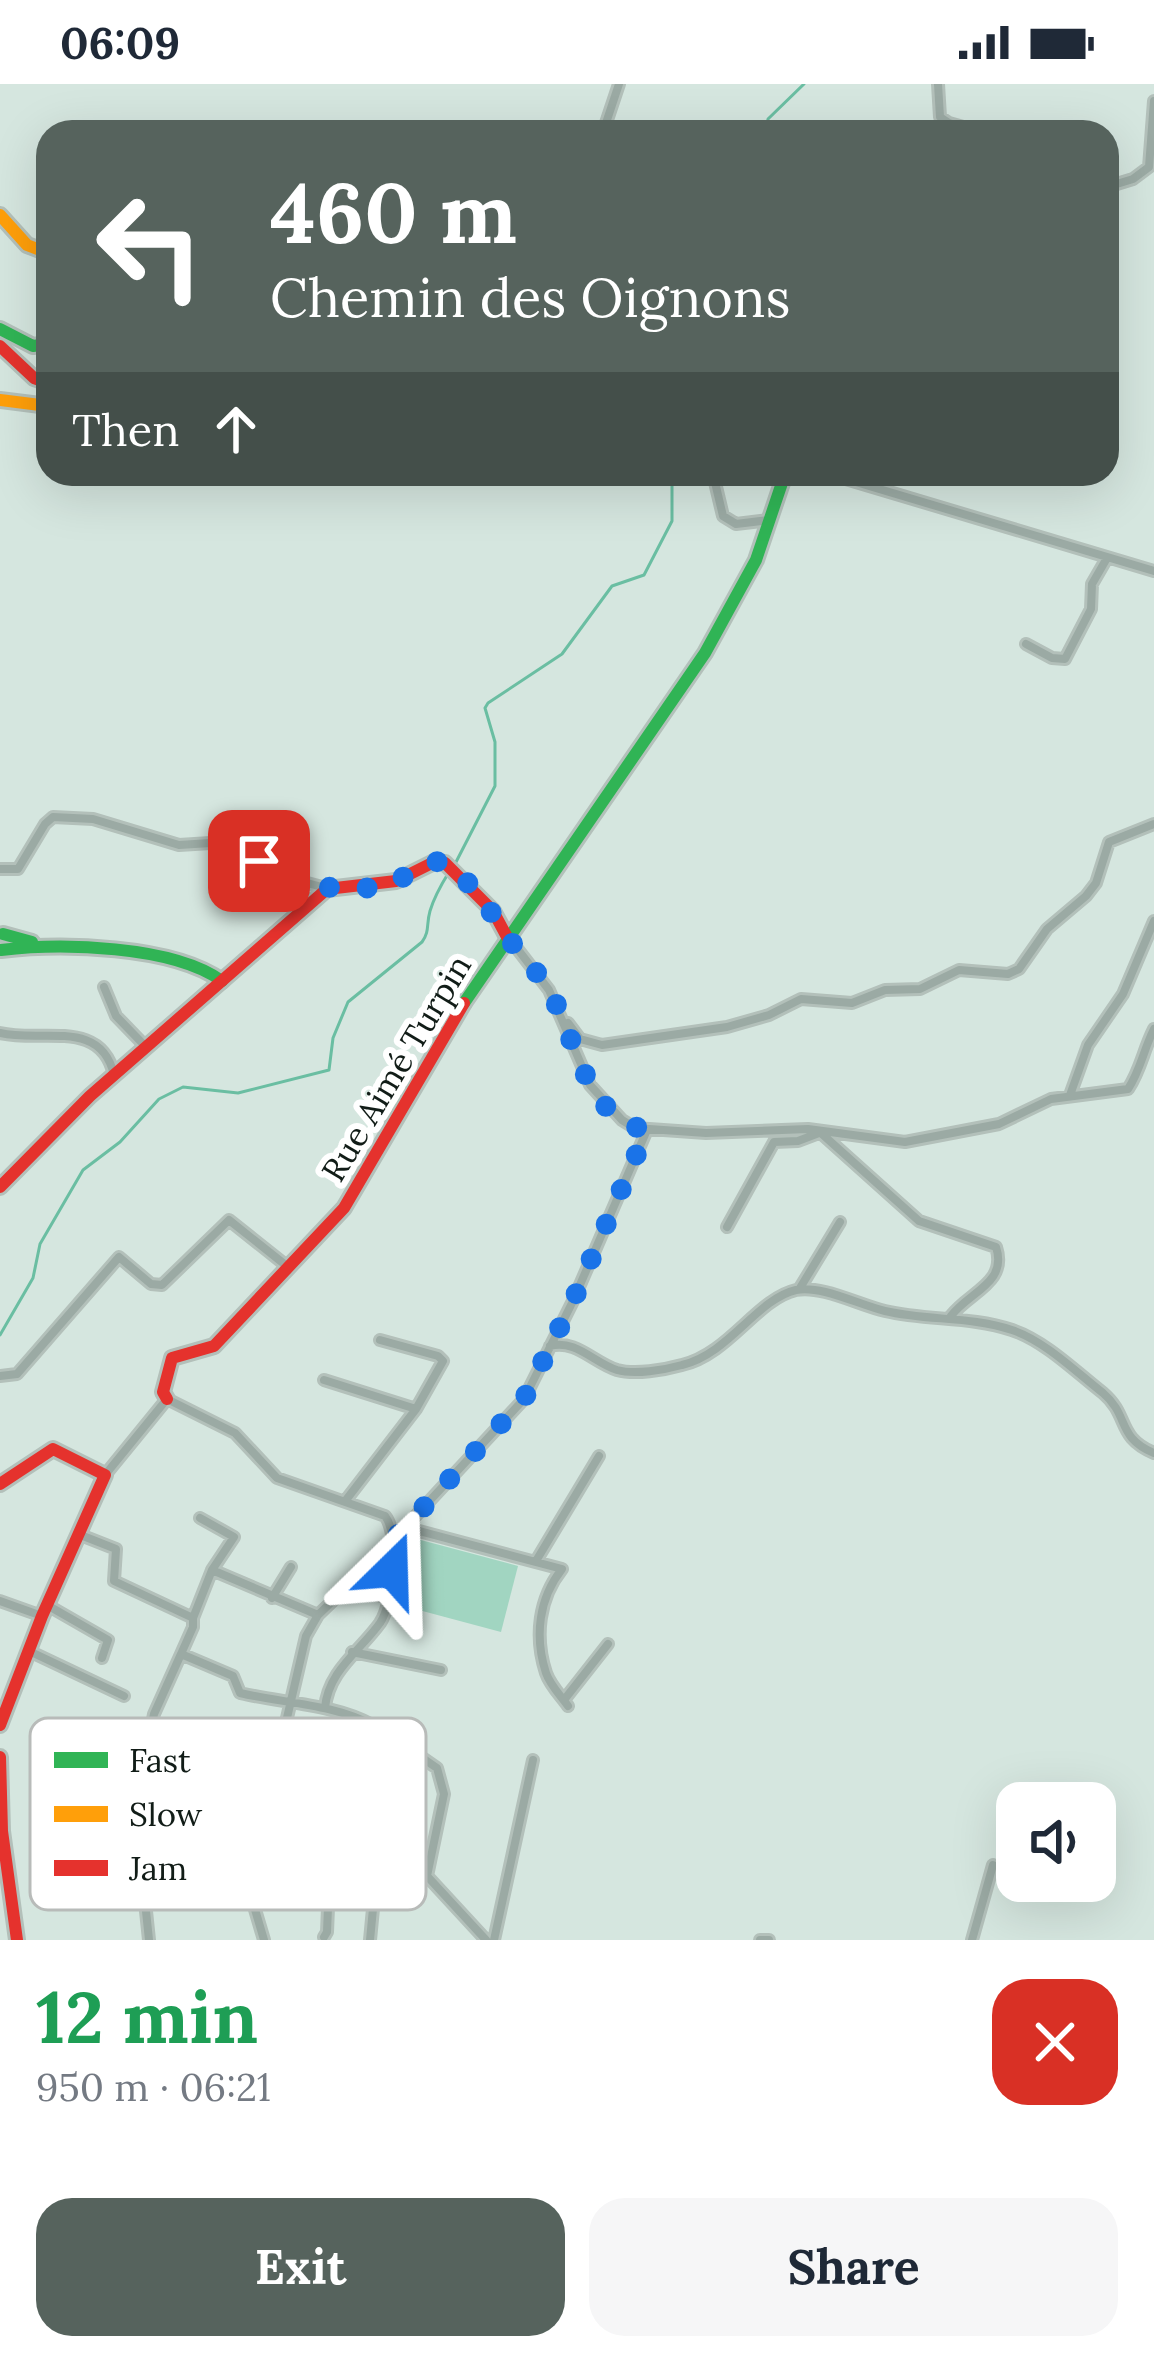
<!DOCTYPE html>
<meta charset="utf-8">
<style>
:root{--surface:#fff;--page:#f6f6f7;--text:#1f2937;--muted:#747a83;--accent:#56635d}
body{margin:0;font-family:Lora,serif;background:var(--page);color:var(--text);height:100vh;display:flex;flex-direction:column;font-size:45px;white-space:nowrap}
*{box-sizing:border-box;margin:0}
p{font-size:39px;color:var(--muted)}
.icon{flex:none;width:66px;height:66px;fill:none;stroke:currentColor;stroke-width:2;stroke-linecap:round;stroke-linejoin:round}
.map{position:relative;height:1856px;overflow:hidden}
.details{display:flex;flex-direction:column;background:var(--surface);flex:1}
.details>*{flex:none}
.hud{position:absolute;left:36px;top:36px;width:1083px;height:366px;border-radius:36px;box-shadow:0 12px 48px #0002;background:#56635d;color:#fff;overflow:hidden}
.fabs{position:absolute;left:996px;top:1698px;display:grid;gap:24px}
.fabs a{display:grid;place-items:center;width:120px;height:120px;border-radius:24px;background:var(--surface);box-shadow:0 12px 48px #0002;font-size:60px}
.pin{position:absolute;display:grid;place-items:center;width:102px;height:102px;color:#fff;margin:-51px;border-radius:24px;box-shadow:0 6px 18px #0006}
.me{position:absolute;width:132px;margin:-66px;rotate:22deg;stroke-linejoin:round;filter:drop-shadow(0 0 9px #0008)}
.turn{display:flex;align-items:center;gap:42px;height:252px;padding:0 36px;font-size:54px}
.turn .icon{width:156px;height:156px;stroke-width:2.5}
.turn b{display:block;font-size:84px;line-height:102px}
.then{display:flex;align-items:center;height:114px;padding:0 36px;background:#0003;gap:24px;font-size:45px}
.round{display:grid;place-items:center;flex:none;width:126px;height:126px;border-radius:36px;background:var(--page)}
.head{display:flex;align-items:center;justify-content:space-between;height:204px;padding:0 36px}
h1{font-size:72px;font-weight:800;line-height:90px;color:#1e9e55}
.cta{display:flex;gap:24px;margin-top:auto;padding:24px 36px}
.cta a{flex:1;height:138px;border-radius:36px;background:var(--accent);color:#fff;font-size:48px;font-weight:800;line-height:138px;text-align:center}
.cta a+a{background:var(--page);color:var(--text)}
.status{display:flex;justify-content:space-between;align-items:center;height:84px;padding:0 60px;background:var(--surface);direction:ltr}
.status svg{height:33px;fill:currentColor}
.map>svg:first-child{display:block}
</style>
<div class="status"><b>06:09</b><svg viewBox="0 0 49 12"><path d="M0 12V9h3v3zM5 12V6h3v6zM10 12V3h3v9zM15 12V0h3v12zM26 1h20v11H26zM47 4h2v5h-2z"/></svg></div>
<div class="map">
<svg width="1154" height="1856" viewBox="0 0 1154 1856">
<rect width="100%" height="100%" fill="#d5e6df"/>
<!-- green -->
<path fill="#a1d5c1" d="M417,1455l101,27 -17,66 -101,-27z"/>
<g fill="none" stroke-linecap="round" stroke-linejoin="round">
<!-- stream -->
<path stroke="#6abea2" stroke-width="3" d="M766,48l2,-13 36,-35
M455,780l40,-78v-44l-10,-34 3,-5 74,-49 50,-68 32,-11 28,-54v-47
M0,1251l33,-57 7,-34 43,-74 37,-28 39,-43 24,-12 55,6 91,-23 4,-32 15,-36 74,-60c8,-11 4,-17 8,-31 4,-14 11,-26 19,-39"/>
<defs>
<path id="street" d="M938,0l2,33 9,6 32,9
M603,48l16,-48
M1107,103l26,-8 16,-12 5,-66
M713,390l10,42 13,8 33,-4
M829,390l325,97
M1026,560l26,14 13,1 26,-50 1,-25 15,-26
M0,785h18l27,-45 8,-7 40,2 86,26 47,-3 66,37 34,9
M509,854l40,52 41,95 32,35 13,8 71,5 102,-4 97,13 94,-18 52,-25 77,-10c13,-20 15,-38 26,-60
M104,903l12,29 30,31
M568,939l12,16 22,6 125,-18 42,-12 32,-16 51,4 33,-13 35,-1 39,-19 49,4 11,-5 28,-40 39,-33 10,-13 13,-41 45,-18
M0,949c42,10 101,-15 114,42
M1070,1011l18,-50 35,-51 31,-73
M822,1050l97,87 77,26c12,36 -27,45 -45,69
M727,1143l47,-85 24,-1 21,-8
M800,1204l40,-66
M550,1262c26,-7 44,17 67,24 18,5 47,0 65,-5 47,-11 75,-66 114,-75 26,-5 63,15 89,21 43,10 85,5 127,19 33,11 64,42 91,63 27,23 13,44 51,60
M0,1292l17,-2 102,-117 32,27 11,1 67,-65 59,47
M324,1296l92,29
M105,1391l62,-76 68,34 42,45 108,38c15,19 9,86 -5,107 -20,28 -52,48 -55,85
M346,1416l70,-91 27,-48 -5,-5 -58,-16
M200,1434l34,19 -22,33 106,45
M404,1443l158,42c-23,29 -28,67 -16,104 4,12 15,23 22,33
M78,1450l38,15 -2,32 79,37v9l-12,27 52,22 7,17c42,10 94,11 132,32 23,12 44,29 65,43l7,26 -17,82 59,64
M397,1452l127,-137 49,-98 74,-171
M536,1477l63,-105
M349,1503l40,11
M272,1514l19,-31
M0,1517l42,15
M47,1521l61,35 -6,18
M193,1534l19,-48
M29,1567l95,45
M352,1568l89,18
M564,1616l44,-56
M257,1761l170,31
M324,1853l3,-5 3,-74
M149,1856l-5,-48 3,-78 -6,-35 13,-65 27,-60
M264,1856l-13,-44 3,-36 52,-224 12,-21 77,-74
M370,1856l7,-73
M494,1856l39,-180
M760,1856h9
M972,1856l21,-75"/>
<path id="fast" d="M0,245l33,17 15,-2
M3,850l29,8
M1,866c60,-7 171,-5 221,31
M464,919l241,-350 51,-93 29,-86"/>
<path id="slow" d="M0,131l27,30 21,8
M0,316l48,6"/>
<path id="jam" d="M0,262l34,32 14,5
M0,1103l90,-91 237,-207 69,-8 38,-19 11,1 48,48 14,26
M167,1315l-4,-7 9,-34 42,-12 130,-138 120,-205
M0,1400l53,-35 52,26 -63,141 -42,109
M0,1673l2,74 15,109"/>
</defs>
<!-- street casing -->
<use href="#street" stroke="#b3c0ba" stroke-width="14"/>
<!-- fast casing -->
<use href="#fast" stroke="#b3c0ba" stroke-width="18"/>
<!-- slow casing -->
<use href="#slow" stroke="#b3c0ba" stroke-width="18"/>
<!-- jam casing -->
<use href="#jam" stroke="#b3c0ba" stroke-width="18"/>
<!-- street -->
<use href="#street" stroke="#9baaa4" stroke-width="8"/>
<!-- fast -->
<use href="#fast" stroke="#30b455" stroke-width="12"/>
<!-- slow -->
<use href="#slow" stroke="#ff9f0a" stroke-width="12"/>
<!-- jam -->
<use href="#jam" stroke="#e5322d" stroke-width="12"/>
</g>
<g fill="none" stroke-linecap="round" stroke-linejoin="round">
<!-- route -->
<path stroke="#1a73e8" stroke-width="21" stroke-dasharray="0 37.8" d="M259,777c42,24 92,39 140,18 13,-5 26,-20 41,-17 11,3 22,15 29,22 16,16 25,34 38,52 14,20 32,36 44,58 26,46 34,124 96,136l-74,171 -49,98 -128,138 -4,33"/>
</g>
<g text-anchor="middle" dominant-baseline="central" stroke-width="12" stroke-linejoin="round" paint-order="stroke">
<!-- street labels -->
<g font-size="33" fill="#111c17" stroke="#fff">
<text transform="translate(396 984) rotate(-59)">Rue Aimé Turpin</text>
</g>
</g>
<!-- legend -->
<rect x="30" y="1634" width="396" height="192" rx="18" fill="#fff" stroke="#b8bbb9" stroke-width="3"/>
<rect x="54" y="1668" width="54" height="16" fill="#30b455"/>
<rect x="54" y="1722" width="54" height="16" fill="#ff9f0a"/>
<rect x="54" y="1776" width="54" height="16" fill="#e5322d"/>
<g font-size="33" fill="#111c17">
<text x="129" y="1688">Fast</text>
<text x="129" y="1742">Slow</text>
<text x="129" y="1796">Jam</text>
</g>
</svg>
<div class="fabs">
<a><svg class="icon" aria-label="sound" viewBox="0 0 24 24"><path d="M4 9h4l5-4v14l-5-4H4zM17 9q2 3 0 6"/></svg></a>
</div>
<div class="pin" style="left:259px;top:777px;background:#d93025"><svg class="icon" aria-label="arrive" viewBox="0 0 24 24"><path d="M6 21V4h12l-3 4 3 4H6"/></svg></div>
<svg class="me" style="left:392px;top:1486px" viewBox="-20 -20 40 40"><path d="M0-17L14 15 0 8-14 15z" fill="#1a73e8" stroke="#fff" stroke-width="4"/></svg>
<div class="hud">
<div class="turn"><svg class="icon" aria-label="left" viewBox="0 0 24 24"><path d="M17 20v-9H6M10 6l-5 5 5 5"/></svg><div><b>460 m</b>Chemin des Oignons</div></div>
<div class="then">Then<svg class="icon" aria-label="ahead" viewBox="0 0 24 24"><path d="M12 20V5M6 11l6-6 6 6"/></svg></div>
</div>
</div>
<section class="details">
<div class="head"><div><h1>12 min</h1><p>950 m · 06:21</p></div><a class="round" style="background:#d93025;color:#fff"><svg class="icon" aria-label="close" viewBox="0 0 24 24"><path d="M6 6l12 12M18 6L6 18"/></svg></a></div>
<div class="cta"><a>Exit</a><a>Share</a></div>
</section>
